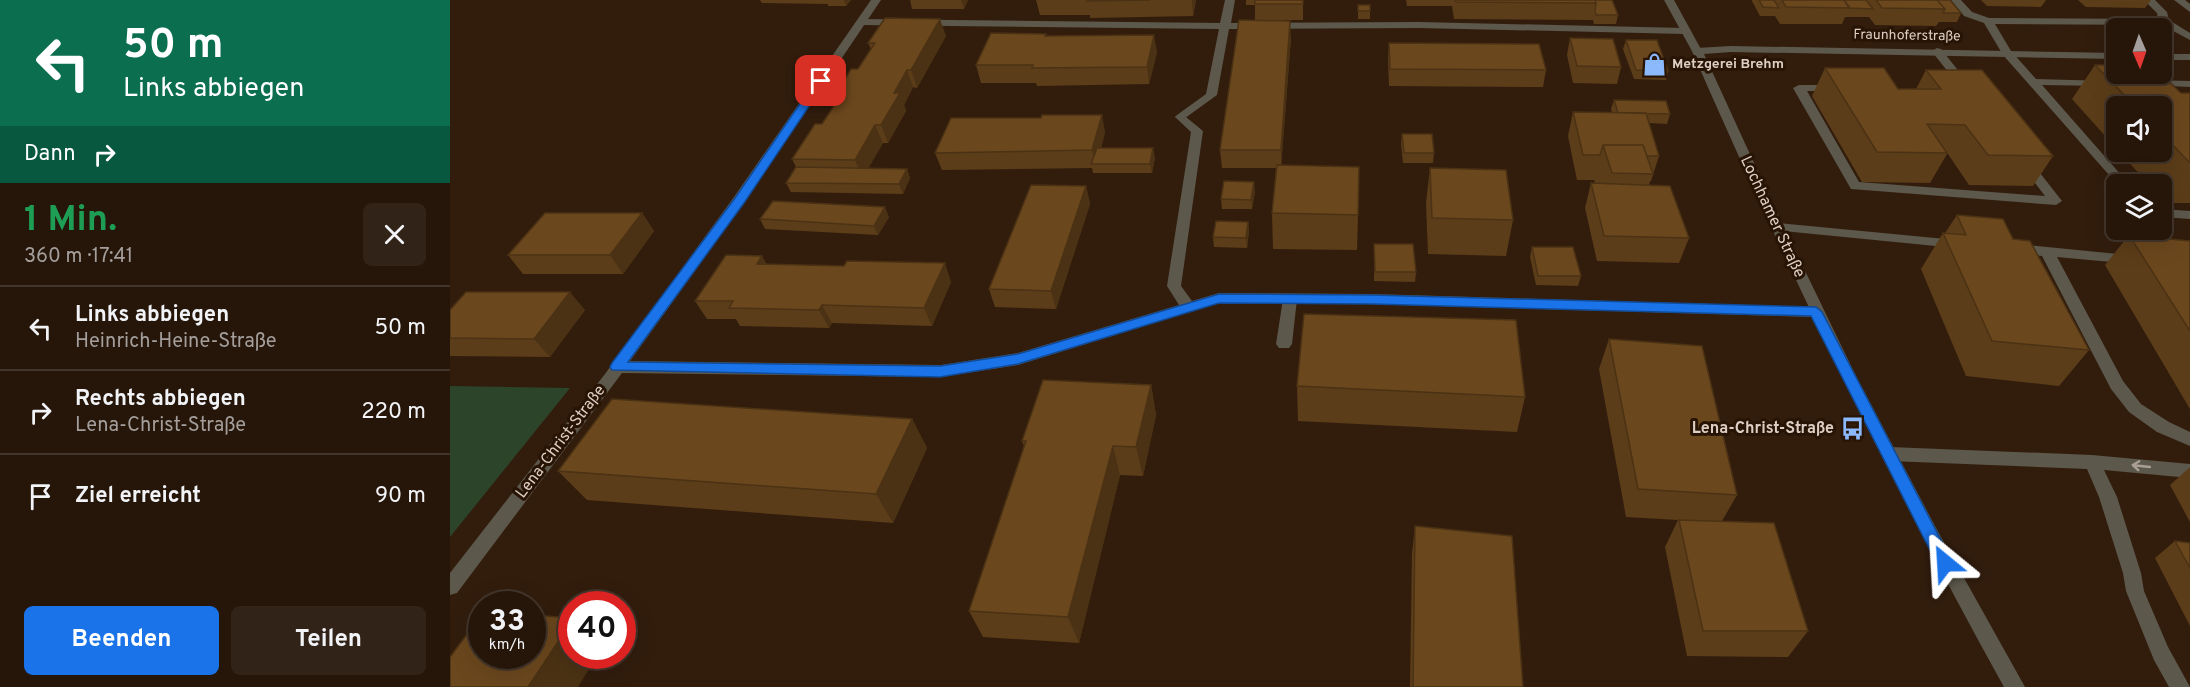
<!DOCTYPE html>
<html lang="de">
<meta charset="utf-8">
<style>
:root{--surface:#26160a;--page:#322318;--text:#f1f3f6;--muted:#a49f9c;--line:#42352b;--accent:#1a73e8}
body{margin:0;font-family:Overpass,sans-serif;background:var(--page);color:var(--text);height:100vh;display:flex;flex-direction:column;font-size:22px;white-space:nowrap}
*{box-sizing:border-box;margin:0}
p{font-size:20px;color:var(--muted)}
.icon{flex:none;width:33px;height:33px;fill:none;stroke:currentColor;stroke-width:2;stroke-linecap:round;stroke-linejoin:round}
.map{position:relative;flex:1;overflow:hidden}
.drawer{display:flex;flex-direction:column;background:var(--surface);width:450px}
.drawer>*{flex:none}
.top-card{background:#0b6e4f;color:#fff;overflow:hidden}
.needle{width:39px;rotate:178deg}
.controls{position:absolute;left:1656px;top:18px;display:grid;gap:12px}
.controls a{display:grid;place-items:center;width:66px;height:66px;border-radius:9px;background:var(--surface);box-shadow:0 6px 24px #0002,0 0 0 2px var(--line);font-size:30px}
.speed{position:absolute;left:18px;top:591px;display:flex;gap:12px;font-size:30px;font-weight:700;text-align:center}
.speed>*{display:grid;place-content:center;width:78px;height:78px;border-radius:50%;background:var(--surface);box-shadow:0 6px 24px #0002,0 0 0 2px var(--line);line-height:1}
.speed small{font-size:15px;font-weight:400}
.speed .limit{border:9px solid #d22;background:#fff;color:#111}
.pin{position:absolute;display:grid;place-items:center;width:51px;height:51px;color:#fff;margin:-26px;border-radius:12px;box-shadow:0 3px 9px #0006}
.me{position:absolute;width:66px;margin:-33px;rotate:333deg;stroke-linejoin:round;filter:drop-shadow(0 0 4px #0008)}
.turn{display:flex;align-items:center;gap:21px;height:126px;padding:0 24px;font-size:27px}
.turn .icon{width:78px;height:78px;stroke-width:2.5}
.turn b{display:block;font-size:42px;line-height:51px}
.then{display:flex;align-items:center;height:57px;padding:0 24px;background:#0003;gap:12px;font-size:22px}
.round{display:grid;place-items:center;flex:none;width:63px;height:63px;border-radius:9px;background:var(--page)}
.head{display:flex;align-items:center;justify-content:space-between;height:102px;padding:0 24px}
h1{font-size:36px;font-weight:700;line-height:45px;color:#1e9e55}
.primary-button{display:flex;gap:12px;margin-top:auto;padding:12px 24px}
.primary-button a{flex:1;height:69px;border-radius:9px;background:var(--accent);color:#fff;font-size:24px;font-weight:700;line-height:69px;text-align:center}
.primary-button a+a{background:var(--page);color:var(--text)}
ul{padding:0;list-style:none}
li{display:flex;align-items:center;gap:18px;height:84px;padding:0 24px;border-top:2px solid var(--line)}
li div{flex:1}
li b{display:block;font-size:22px}
li em{font-style:normal}
main{display:flex;flex:1;min-height:0}
.map>svg:first-child{display:block}
</style>
<main>
<section class="drawer">
<div class="top-card">
<div class="turn"><svg class="icon" aria-label="left" viewBox="0 0 24 24"><path d="M17 20v-9H6M10 6l-5 5 5 5"/></svg><div><b>50 m</b>Links abbiegen</div></div>
<div class="then">Dann<svg class="icon" aria-label="right" viewBox="0 0 24 24"><path d="M7 20v-9h11M14 6l5 5-5 5"/></svg></div>
</div>
<div class="head"><div><h1>1 Min.</h1><p>360 m · 17:41</p></div><a class="round"><svg class="icon" aria-label="close" viewBox="0 0 24 24"><path d="M6 6l12 12M18 6L6 18"/></svg></a></div>
<ul>
<li><svg class="icon" aria-label="left" viewBox="0 0 24 24"><path d="M17 20v-9H6M10 6l-5 5 5 5"/></svg><div><b>Links abbiegen</b><p>Heinrich-Heine-Straße</p></div><em>50 m</em></li>
<li><svg class="icon" aria-label="right" viewBox="0 0 24 24"><path d="M7 20v-9h11M14 6l5 5-5 5"/></svg><div><b>Rechts abbiegen</b><p>Lena-Christ-Straße</p></div><em>220 m</em></li>
<li><svg class="icon" aria-label="arrive" viewBox="0 0 24 24"><path d="M6 21V4h12l-3 4 3 4H6"/></svg><div><b>Ziel erreicht</b></div><em>90 m</em></li>
</ul>
<div class="primary-button"><a>Beenden</a><a>Teilen</a></div>
</section>
<div class="map">
<svg width="1740" height="687" viewBox="0 0 1740 687">
<rect width="100%" height="100%" fill="#321d0d"/>
<!-- green -->
<path fill="#2c442a" d="M0,386l120,2 -120,149z"/>
<g fill="none" stroke-linecap="round" stroke-linejoin="round">
<!-- service -->
<path fill="#5c584c" fill-rule="evenodd" d="M775,0h10l-4,23 188,-1 266,6 5,3 -5,3 -266,-6 -190,1 -12,66 -36,26 -6,-4 2,-2 29,-21 13,-65 -358,-4 -5,-3 5,-3 359,4z
M1501,0h10l11,12 17,6 169,1 -1,-6 -13,-13h11l12,12 2,8 21,13v7l-28,-15 -167,-1 16,27 25,28 71,2v4l-4,1 -61,-1 87,99h-12l-114,-129 -19,-32 -20,-7z
M1724,0h11l5,4v8z
M1487,48l4,1 28,35v4h-8l-28,-35 -1,-2z
M1701,80l39,1v6l-43,-2v-4z
M1349,85h37l6,3 -6,3h-29l52,91 186,14 -26,-34 6,-4 4,1 33,42 -6,4 -205,-16 -58,-101z
M1712,209l28,2v8l-28,-2z
M1327,223l179,17 7,4 -7,4 -184,-18 -2,-3z
M1566,244l122,12 2,3 -2,3 -5,2 -76,-7 66,124 18,23 28,18 21,10v14l-33,-14 -28,-20 -18,-23 -69,-133 -31,-4 -2,-3z
M840,294l7,5 -5,45 -3,4h-10l-3,-4 7,-45z
M1440,447l202,8 98,9v14l-86,-8 13,27 24,76 3,18 24,56 22,40h-21l-15,-27 -28,-69 -3,-18 -24,-76 -12,-28 -197,-8 -6,-2 -2,-5 2,-5z"/>
<!-- minor -->
<path fill="#5c584c" fill-rule="evenodd" d="M421,0h10l-137,203 -114,158 311,4 77,-12 161,-48 -12,-19 24,-154 -16,-15 6,-4 22,18 -22,155 11,15 27,-8 153,1 444,13 7,5 -7,5 -444,-13 -153,-1 -201,62 -77,12 -319,-4 -165,220 -7,2v-22l155,-199 129,-177z
M1214,0h10l28,51 -1,2h-8z"/>
<!-- tertiary -->
<path fill="#5c584c" fill-rule="evenodd" d="M1281,46l385,7v6l-385,-7 -27,2 73,159 78,161 80,152 90,161h-21c-115,-207 -217,-419 -312,-636l5,-3z
M1712,54h28v6h-28z"/>
</g>
<!-- wall -->
<path fill="#5c3d19" d="M310,0h91l-5,6h-18v-2l-66,-1z
M460,0h58l-4,9h-52z
M586,0h160l-3,16 -103,2v-3h-50z
M796,0h57v20h-28l16,18 -10,128 77,49 -1,35 -84,-1 -1,-36 4,-45h-54l-2,-18 35,-130v-15h-9z
M956,0h206l6,15 -2,9h-22l-1,-4 -139,-1 -2,-13h-45z
M1302,0h198l11,13 -4,9h-18l-3,4 -61,-1 -6,-8h-24l-3,7h-62l-5,-8h-15l-8,-15z
M1531,0h65l-5,7 -54,-1z
M1628,0h73l-6,8 -59,-1z
M908,5l12,6v8h-12z
M596,34v2l111,16 -8,32 -112,2 -1,-3h-55l-5,-18z
M496,36l-29,52 -4,-1 -9,18 2,6 -18,32h-5l-15,25 39,1 3,9 -7,16 -112,-2 -5,-9 10,-16 -4,-8 30,-35 15,-23 -2,-6 23,-26 13,-20 -3,-6z
M1120,38l51,29 -4,17 -44,-1 -6,-28z
M1176,40l42,31 -2,9 -32,-1 -11,-30z
M939,43l157,27 -3,17 -154,-1 -1,-26z
M1645,65l86,28h9v110h-24l-4,-5v-14h-13l-30,-32h43v-46h-46v42l-44,-49z
M1375,68l73,21h18l10,-19 127,86 -20,30 -64,-1 -21,-31h-1l-17,29 -68,-1 -50,-86z
M1164,100l56,14 -3,10 -18,-1 10,33 -8,25h-1l-1,4 40,53 -10,25 -82,-2 -12,-53 6,-25h4l-1,-3h-17l-9,-44 5,-24 39,1 -1,-4z
M655,132l-4,16 54,9 -3,16h-59l-1,-5 -150,2 -7,-17z
M952,134l32,19 -1,10h-30l-2,-19z
M980,168l83,52 -7,36 -78,-2 -2,-51z
M636,186l4,18 -34,105 -61,-2 -6,-18z
M805,191l-3,18h-30l-1,-10z
M192,213l12,18 -31,43h-100l-15,-19z
M1507,215l56,24 76,111 -30,36 -93,-10 -45,-107 22,-36h2z
M439,217l-11,18 -113,-6 -5,-10z
M798,222l1,9 -2,17 -33,-1 -1,-10z
M1679,235l61,6v168l-85,-144z
M924,244l42,28 -1,10 -41,-1z
M1082,247l49,29 -3,10 -42,-1 -6,-28z
M312,256l4,8 185,18 -19,44 -100,-3 -3,5 -89,-2 -4,-7h-29l-12,-18z
M0,310h135l-35,47 -100,-1z
M1159,339l128,156 -15,26 86,110 -20,26 -101,-1 -22,-109 13,-27 -52,-3 -27,-148z
M701,385l5,30 -13,61 -23,-1 -41,168 -96,-6 -14,-26 55,-165 -2,-5z
M847,386l228,11 -8,35 -219,-11z
M462,419l15,29 -34,75 -306,-23 -29,-29z
M1739,468h1v54l-20,-37z
M965,526l108,161h-113l2,-133z
M1725,541l15,2v83l-35,-68z"/>
<!-- shaded-wall -->
<path fill="#4b3214" d="M394,0h7l-5,6z
M511,0h7l-4,9z
M742,0h4l-3,16z
M490,19l6,17 -29,52 -6,-18z
M840,21l1,17 -10,130v-18z
M704,35l3,17 -8,32 -2,-17z
M457,70l6,17 -9,18 2,6 -18,32 -7,-18 13,-32z
M652,115l3,17 -8,32h-2l-3,-14z
M425,125l8,18 -20,35 -8,-18z
M703,148l2,9 -3,16 -2,-9z
M457,169l3,9 -7,16 -4,-10z
M804,182l1,9 -3,18 -1,-9z
M636,186l4,18 -34,105 -5,-18z
M435,207l4,10 -11,18 -4,-9z
M192,213l12,18 -31,43 -13,-19z
M798,222l1,9 -2,17 -1,-10z
M312,256l10,18 -15,-10z
M495,263l6,19 -19,44 -8,-18z
M120,292l15,18 -35,47 -16,-18z
M372,305l10,18 -3,5 -10,-18z
M701,385l5,30 -13,61 -7,-29z
M462,419l15,29 -34,75 -17,-29z
M663,446l7,29 -41,168 -11,-26z
M122,621v35h25l-19,31h-50z"/>
<!-- building -->
<path fill="#6b471d" stroke="#4b3214" stroke-width="1.5" d="M637,0h63l-63,1z
M805,0h48v4h-48z
M1005,0h140l1,3 -140,-1z
M1145,0h17l6,15h-22l-1,-4 1,-8z
M1309,0h15l5,8 -16,-1z
M1332,0h62l6,8 -64,-1z
M1394,0h22l7,9 -24,-1z
M1426,0h61l8,9 -63,-1z
M1487,0h13l11,13h-18l2,-4z
M908,5h12v6h-12z
M435,18l55,1 -29,51h-4l-13,23h6l-19,32h-6l-20,35 -63,-1 23,-35h7l19,-29h-6l16,-26h7l17,-26h-7z
M789,20l51,1 -9,129h-61z
M541,33l55,1 -1,2 109,-1 -7,32 -115,1 1,-3h-57z
M1120,38l43,1 8,28 -44,-1z
M1176,40h31l11,31 -32,-1z
M939,43l150,1 7,26 -156,-1z
M1645,65h21v9h45l20,19h9v70l-28,-29v-28h-27z
M1375,68h59l14,21h43l-15,-19h56l71,86 -65,-1 -23,-30 -38,-1 20,29 -70,-1z
M1164,100l52,1 4,13 -52,-1z
M1123,112l73,1 13,43h-12l-4,-11h-40l-3,10h-17z
M592,115h60l-10,35 -157,3 16,-35h90z
M952,134h30l2,19h-30z
M1153,145h40l10,29 -41,-1z
M647,148h56l-3,16h-59z
M827,165l82,2 -1,48 -86,-2z
M346,167l111,2 -8,15 -113,-1z
M980,168l76,2 7,50 -81,-2z
M774,181l30,1 -3,18 -30,-1z
M1141,183l79,3 19,52 -85,-2z
M581,185l55,1 -35,105 -62,-2z
M323,201l112,6 -11,19 -114,-7z
M95,213h97l-32,42h-102z
M1507,215l46,4 10,20 17,2 59,109 -97,-9 -49,-108 23,2z
M766,221l32,1 -2,16 -33,-1z
M1679,235l61,6v90z
M924,244h39l3,28h-41z
M1082,247h41l8,29h-43z
M276,255l36,1 -5,8 87,2 3,-5 98,2 -21,45 -102,-3 -3,5 -90,-2 4,-7h-38z
M16,292h104l-36,47 -84,-1v-28z
M854,314l212,6 9,77 -228,-11z
M1159,339l93,7 35,149 -99,-6z
M593,380l108,5 -15,62 -23,-1 -45,171 -99,-6 57,-170h-4z
M162,399l300,20 -36,75 -318,-23z
M1229,520l95,3 34,108h-105z
M965,526l97,10 11,151h-110z
M1725,541l15,2v25z
M32,614v42h50v-41l40,3v3l-44,66h-78v-30z"/>
<!-- one-way arrows -->
<defs><path id="oneway-shaft" d="M-6 0H5M1.5-3L5.5 0L1.5 3" fill="none" stroke-width="1.6" stroke-linecap="round" stroke-linejoin="round" transform="scale(1.5)"/></defs>
<use stroke="#a99f94" href="#oneway-shaft" transform="translate(1691 466) rotate(-174)"/>
<!-- route -->
<path fill="#1a73e8" stroke="#114b97" stroke-width="1.5" d="M367,79l9,2 -82,122 -116,159 312,4 78,-12 201,-60 153,1 444,12 6,5 131,251 -2,5 -6,3 -6,-3 -128,-252 -439,-12 -153,-1 -201,61 -78,13 -328,-7 -2,-3 2,-4 123,-165z"/>
<!-- icons -->
<defs>
<symbol id="shop-bare" viewBox="-9 -9 18 18"><path d="M-5-2.5h2.3a2.7 3.5 0 0 1 5.4 0H5L5.5 6h-11ZM-1.5-2.5h3a1.5 2.3 0 0 0-3 0Z" fill="#8cb9fc" stroke="#281404" stroke-width="2.5" paint-order="stroke"/></symbol>
<symbol id="bus-bare" viewBox="-9 -9 18 18"><path d="M-5-6H5V4H4V6H2V4H-2V6H-4V4H-5ZM-3.5-4V0h7V-4ZM-3.5 1.2v1.5H-2V1.2ZM2 1.2v1.5H3.5V1.2Z" fill="#8cb9fc" stroke="#281404" stroke-width="2.5" paint-order="stroke"/></symbol>
</defs>
<g fill-rule="evenodd">
<use href="#shop-bare" x="1188" y="48" width="33" height="33"/>
<use href="#bus-bare" x="1386" y="412" width="33" height="33"/>
</g>
<g text-anchor="middle" dominant-baseline="central" stroke-width="6" stroke-linejoin="round" paint-order="stroke">
<!-- far-street labels -->
<g font-size="14" fill="#dccec4" stroke="#281404">
<text transform="translate(1457 36) rotate(1)">Fraunhoferstraße</text>
</g>
<!-- far-poi labels -->
<g font-size="14" font-weight="bold" fill="#dccec4" stroke="#281404" text-anchor="start">
<text x="1222" y="64">Metzgerei Brehm</text>
</g>
<!-- street labels -->
<g font-size="16" fill="#dccec4" stroke="#281404">
<text transform="translate(1322 217) rotate(65)">Lochhamer Straße</text>
<text transform="translate(111 442) rotate(-53)">Lena-Christ-Straße</text>
</g>
<!-- poi labels -->
<g font-size="16" font-weight="bold" fill="#dccec4" stroke="#281404" text-anchor="end">
<text x="1384" y="429">Lena-Christ-Straße</text>
</g>
</g>
</svg>
<div class="controls">
<a><svg class="needle" viewBox="-14 -14 28 28"><path d="M0-13l5 13h-10z" fill="#e53935"/><path d="M0 13l5-13h-10z" fill="#a49f9c"/></svg></a>
<a><svg class="icon" aria-label="sound" viewBox="0 0 24 24"><path d="M4 9h4l5-4v14l-5-4H4zM17 9q2 3 0 6"/></svg></a>
<a><svg class="icon" aria-label="layers" viewBox="0 0 24 24"><path d="M12 4l9 5-9 5-9-5zM3 14l9 5 9-5"/></svg></a>
</div>
<div class="speed"><div>33<small>km/h</small></div><div class="limit">40</div></div>
<div class="pin" style="left:371px;top:81px;background:#d93025"><svg class="icon" aria-label="arrive" viewBox="0 0 24 24"><path d="M6 21V4h12l-3 4 3 4H6"/></svg></div>
<svg class="me" style="left:1495px;top:563px" viewBox="-20 -20 40 40"><path d="M0-17L14 15 0 8-14 15z" fill="#1a73e8" stroke="#fff" stroke-width="4"/></svg>
</div>
</main>
